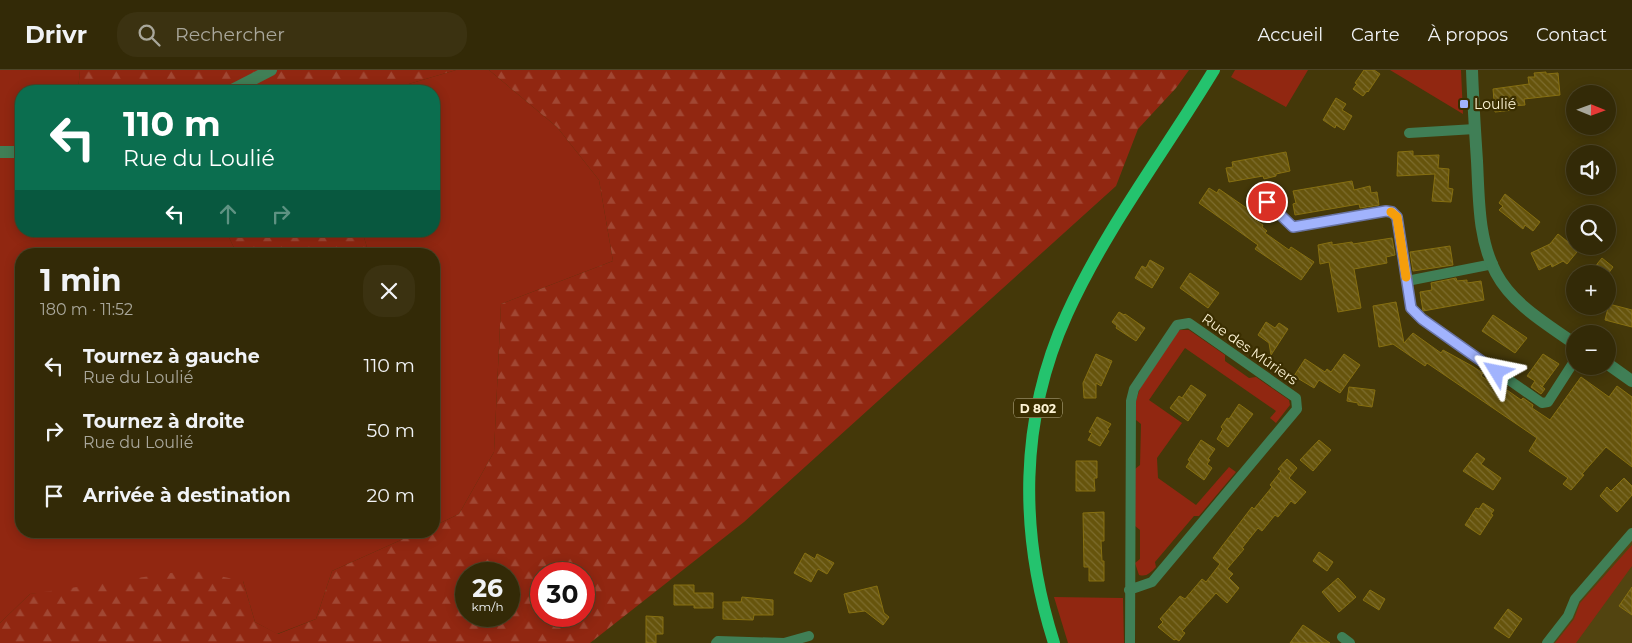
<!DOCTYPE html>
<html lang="fr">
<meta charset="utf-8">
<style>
:root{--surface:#332a07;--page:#3b3211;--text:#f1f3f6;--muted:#a9a79b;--line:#4e4628}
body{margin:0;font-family:Montserrat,sans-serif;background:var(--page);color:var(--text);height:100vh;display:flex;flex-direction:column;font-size:19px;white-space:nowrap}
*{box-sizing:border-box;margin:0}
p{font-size:16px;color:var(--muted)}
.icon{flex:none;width:28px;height:28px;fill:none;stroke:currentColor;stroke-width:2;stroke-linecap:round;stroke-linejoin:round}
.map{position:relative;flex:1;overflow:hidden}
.details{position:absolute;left:15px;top:178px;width:425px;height:290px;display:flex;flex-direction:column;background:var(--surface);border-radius:20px;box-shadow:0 2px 12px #0003,0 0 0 1px var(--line)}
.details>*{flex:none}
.banner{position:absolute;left:15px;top:15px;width:425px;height:152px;border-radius:20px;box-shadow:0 2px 12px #0003,0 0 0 1px var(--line);background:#0b6e4f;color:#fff;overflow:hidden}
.needle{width:32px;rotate:91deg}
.tools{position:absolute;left:1566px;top:15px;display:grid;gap:10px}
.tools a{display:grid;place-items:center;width:50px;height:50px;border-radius:50%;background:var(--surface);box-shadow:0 2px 12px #0003,0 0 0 1px var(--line);font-size:25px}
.speed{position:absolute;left:455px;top:492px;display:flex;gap:10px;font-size:25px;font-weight:700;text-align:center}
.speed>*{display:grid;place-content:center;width:65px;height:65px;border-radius:50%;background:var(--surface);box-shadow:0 2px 12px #0003,0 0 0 1px var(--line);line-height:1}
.speed small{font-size:12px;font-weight:400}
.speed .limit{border:8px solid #d22;background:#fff;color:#111}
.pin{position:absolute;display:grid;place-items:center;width:42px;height:42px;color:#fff;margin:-21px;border:2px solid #fff;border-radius:50%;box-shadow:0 1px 5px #0007}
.me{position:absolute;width:55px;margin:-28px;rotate:305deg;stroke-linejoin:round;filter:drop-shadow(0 0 4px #0008)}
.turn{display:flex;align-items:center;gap:18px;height:105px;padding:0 25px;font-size:22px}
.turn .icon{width:65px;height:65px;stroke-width:2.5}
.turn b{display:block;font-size:35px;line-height:42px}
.lanes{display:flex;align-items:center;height:48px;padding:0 25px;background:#0003;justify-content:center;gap:25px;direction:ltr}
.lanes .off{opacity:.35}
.round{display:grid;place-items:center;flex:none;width:52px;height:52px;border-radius:20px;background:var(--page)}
.summary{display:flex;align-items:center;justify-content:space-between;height:85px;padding:0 25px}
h1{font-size:30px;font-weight:700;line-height:38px}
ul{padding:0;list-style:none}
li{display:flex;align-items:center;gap:15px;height:65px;padding:0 25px}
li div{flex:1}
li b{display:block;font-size:19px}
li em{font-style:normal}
header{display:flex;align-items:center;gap:30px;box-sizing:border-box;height:70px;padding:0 25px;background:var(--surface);border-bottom:1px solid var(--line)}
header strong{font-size:24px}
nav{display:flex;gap:28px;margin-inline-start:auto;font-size:18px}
.search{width:350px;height:45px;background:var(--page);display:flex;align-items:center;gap:12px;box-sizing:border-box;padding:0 18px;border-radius:20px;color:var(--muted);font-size:19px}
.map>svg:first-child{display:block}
</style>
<header>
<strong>Drivr</strong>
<div class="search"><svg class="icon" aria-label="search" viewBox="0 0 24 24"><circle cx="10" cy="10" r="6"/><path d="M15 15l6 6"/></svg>Rechercher</div>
<nav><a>Accueil</a><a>Carte</a><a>À propos</a><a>Contact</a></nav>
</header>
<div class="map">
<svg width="1632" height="573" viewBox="0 0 1632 573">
<defs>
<pattern id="forest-firs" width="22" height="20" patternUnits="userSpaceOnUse" patternTransform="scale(1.25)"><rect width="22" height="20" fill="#912711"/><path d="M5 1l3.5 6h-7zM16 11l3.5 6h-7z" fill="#a14733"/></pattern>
<pattern id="building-back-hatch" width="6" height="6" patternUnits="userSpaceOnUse" patternTransform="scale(1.25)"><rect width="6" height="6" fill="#66540c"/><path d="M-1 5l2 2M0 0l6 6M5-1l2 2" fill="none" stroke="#7d6d2e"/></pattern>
</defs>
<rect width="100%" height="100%" fill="#443809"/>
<!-- built -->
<path fill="#524410" d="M1632,464v109h-85z"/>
<!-- green -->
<path fill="#912711" d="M0,0h80l-2,21h-57v140h205l11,23h-216v277h400l-89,40 -16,48 -39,15 -22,-12 -12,-41 -213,13 -30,29z
M456,0h33l68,57 42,53 14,81 -112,43 -7,148 -35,62 -25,12v-272h-65l-7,-23h72v-140h-49z
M1235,0h73l-22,37 -55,-30z
M1390,0h71l2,44z
M1180,260h9l36,25v6l24,17 7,-1 33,23 1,5 -14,18 -6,-5 6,-7 -91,-63 -36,52 33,23 -25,35 1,20 38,27 33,-38 7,5 -37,44h-5l-39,46 1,5c-6,6 -9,10 -17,8l-4,-12 5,-4v-29l-5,-4v-57l5,-4 1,-41 -5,-4v-19l4,-13 37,-56z
M1632,475v21l-56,77h-21l19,-24 6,-16z
M1054,527l69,1 1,45h-56z"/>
<!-- forest -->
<path fill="url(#forest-firs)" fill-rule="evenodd" d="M80,0h376l-71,21h-307z
M489,0h700l-13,18 -38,41 -22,57 -372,336 -154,121h-590v-20l30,-29 161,-24 52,11 12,41 23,12 38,-15 16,-48 89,-40h13v-5l25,-12 35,-62 7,-148 112,-43 -14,-81 -42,-53zM466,504h43v42h-43zM541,504h43v42h-43z
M226,161h136l7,23h-132z"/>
<!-- building -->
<path fill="url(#building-back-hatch)" stroke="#866f11" d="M1364,0h10l6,4 -12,18 -1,-1 -4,5 -10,-7 4,-5 -2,-1z
M1546,2v2l12,-1 2,22 -36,4 1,6 -13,1 1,4 -18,2 -2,-23 36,-5 -1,-7h7l-1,-4z
M1336,28l10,6 -4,6 10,6 -8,14 -8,-5 -1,3 -12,-8z
M1413,81v5l26,-1 -1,13 11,1 -1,19 5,1 -2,13 -19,-1 3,-27 -38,2 1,-24z
M1286,82l4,19 -14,3v2l-12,3 -1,-3 -34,6 -3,-14 7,-1 -1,-5z
M1352,111l2,9 16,-4 1,7 6,-1 2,13 -19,3 -1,-4 -64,11 -2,-11 3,-1 -3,-12z
M1209,118l8,5 2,-4 39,27 -3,4 8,5 -1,2 5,4 -2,2 24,17 2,-3 23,15 -13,18 -46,-31 3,-4 -59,-42z
M1505,124l35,28 -7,9 -8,-6 -2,4 -24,-19 4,-4 -4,-3z
M1558,164l15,12h9l-15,18 -4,-3 -11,6 -1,-3 -12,6 -8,-17 19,-9z
M1392,168l3,17 -9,2 1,6 -33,6 7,39 -23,4 -9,-50 -9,2 -2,-19 14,-3v3l20,-3 1,2z
M1450,176l3,19 -40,6 -3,-19z
M1602,188l11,9 -5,7h-19z
M1150,190l14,8 -12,20 -17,-10 7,-12 4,2z
M1190,203l29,20 -11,15 -28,-20z
M1456,208l1,3 10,-1v3l14,-2 3,19 -61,11 -3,-19 12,-2 -1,-7z
M1396,232l8,41 9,-10 28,20 2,-3 29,16 11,7 -2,3 24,16 2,-2 14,10 2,-2 10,7 -1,3 18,12 31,-43 28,20 8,-11 15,11v70l-26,-20 -24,27 2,1 -13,15 -8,-6 5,-6 -39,-27 8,-13 -110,-75 -2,3 -32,-22 -14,3 -6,-41z
M1609,234l23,6v17l-27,-7z
M1119,242l5,3 1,-1 20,14 -9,13 -20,-13 1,-2 -5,-4z
M1493,245l34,23 -12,15 -33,-22z
M1266,252l9,6 4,-5 9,6 -17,26 -2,-12 -11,-8z
M1096,284l16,7 -11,25 -5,-3v15h-12l-1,-15z
M1344,284l16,11 -20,28 -21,-13 -5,8 -20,-12 11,-17 20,13 2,-3 4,3z
M1543,284l16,10 -17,23 -2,-2 5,4 -4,5 -10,-7 4,-6 -8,-5z
M1191,315l15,10 -18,26 -18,-13 9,-12 3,2z
M1349,317l26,3 -3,17 -14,-2v-2l-11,-2z
M1239,334l14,10 -25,33 -11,-8 6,-10 -2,-2 6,-9 2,1z
M1097,347l14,7 -4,6 2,1 -9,15 -12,-6 4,-7 -3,-1z
M1201,370l14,9 -7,10 2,1 -3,4 5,4 -8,12 -18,-13 4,-6 -2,-1z
M1319,370l12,10 -18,21 -13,-11z
M1477,383l8,6 -4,5 20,14 -8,12 -30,-19z
M1287,389l10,9 -8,10 17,14 -11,12 -4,-3 -13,16 -3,-2 -13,16 -4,-3 -16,20 2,1 -17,20 6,5 -4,4 10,10 -12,15 -11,-10 -34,38 3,2 -6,8 -3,-2 -2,1 -16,-13 5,-5 -3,-3 20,-23 5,3 17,-20 4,3 14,-18 -7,-6 39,-51 2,2 18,-22 -2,-2 11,-14 -3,-2z
M1076,391h21v17h-3l1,13h-19z
M1624,408l8,8v9l-15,17 -17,-16 7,-9 4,4z
M1483,433l11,7 -3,4 2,1 -13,20 -15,-10 11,-17 3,1z
M1104,442v29h-3l1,20h2v20h-15v-14h-5l-1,-54z
M1319,482l14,10 -6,9 -14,-10z
M805,483l10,6 2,-5 17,9 -7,11 -9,-5 -7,13 -17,-9z
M1338,508l18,19 -17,15 -17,-20z
M674,515h20v8h19v15h-19v-3h-20z
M877,516l7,27 5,4 -6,8 -18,-14 -16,2 -5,-19z
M1632,517v28l-13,-9z
M1370,520l15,9 -6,11 -16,-10z
M742,527l31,3v15h-19l-1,5 -30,-1v-17h18z
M1508,539l14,10 -13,19 -15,-10z
M646,546l17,1v17h-7v9h-10z
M1303,555l27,18h-40z"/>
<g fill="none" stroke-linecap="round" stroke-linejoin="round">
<!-- minor -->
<path stroke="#407f56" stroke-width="10" d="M1409,63l66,-4
M1267,132l26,25 93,-16 6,2 5,4 14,91 11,11 120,84 6,-1 27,-42
M1407,211l86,-17
M1129,520l23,-8 145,-173 -1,-11 -107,-75 -12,2 -43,64 -3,12 -1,242
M1342,567l8,6
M716,573l2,-2 66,2 25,-7
M1547,573l21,-27 7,-17 57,-66"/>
<!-- tertiary -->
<path stroke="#407f56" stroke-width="12" d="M1472,0c1,30 3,61 5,91 2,38 1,78 19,112 17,32 51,51 79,71
M230,21l41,-21
M0,82h21
M1608,294l24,17"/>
<!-- primary -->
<path stroke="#24c36e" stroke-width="12" d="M1054,573c-35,-110 -35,-223 13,-329 39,-86 98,-163 147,-244"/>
</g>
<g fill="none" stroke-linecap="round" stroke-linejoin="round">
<defs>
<path id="route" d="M1267,132l26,25 93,-16 6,1 5,5 14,91 11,11 75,53"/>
</defs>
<!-- route casing -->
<use href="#route" stroke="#6974a4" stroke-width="12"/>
<!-- route -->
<use href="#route" stroke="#a1b3fd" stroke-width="9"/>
<!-- slow -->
<path stroke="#f59e0b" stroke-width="9" d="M1391,142l6,5 9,60"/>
</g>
<!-- markers -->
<rect fill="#a1b3fd" stroke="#3a2e00" stroke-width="2" x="1459" y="29" width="10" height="10" rx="2.5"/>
<g text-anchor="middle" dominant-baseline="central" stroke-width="4.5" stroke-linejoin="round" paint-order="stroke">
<!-- shield labels -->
<rect fill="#3a2e00" stroke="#c2b994" stroke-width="1" x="1014" y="328.5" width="48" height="19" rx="4"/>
<g font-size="12" font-weight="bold" fill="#fdf4d4">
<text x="1038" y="338">D 802</text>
</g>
<!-- poi labels -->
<g font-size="14" fill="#fdf4d4" stroke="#3a2e00" text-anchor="start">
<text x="1474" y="34">Loulié</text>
</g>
<!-- street labels -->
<g font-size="14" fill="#fdf4d4" stroke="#3a2e00">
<text transform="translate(1250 279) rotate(35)">Rue des Mûriers</text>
</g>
</g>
</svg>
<div class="tools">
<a><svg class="needle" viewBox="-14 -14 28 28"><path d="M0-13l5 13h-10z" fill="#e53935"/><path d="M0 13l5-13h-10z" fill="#a9a79b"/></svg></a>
<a><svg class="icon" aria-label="sound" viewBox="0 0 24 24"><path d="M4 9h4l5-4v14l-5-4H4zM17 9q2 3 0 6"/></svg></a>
<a><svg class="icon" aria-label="search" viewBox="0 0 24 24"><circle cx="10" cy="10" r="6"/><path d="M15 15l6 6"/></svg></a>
<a>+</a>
<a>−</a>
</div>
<div class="speed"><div>26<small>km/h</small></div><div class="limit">30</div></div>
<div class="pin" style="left:1267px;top:132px;background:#d93025"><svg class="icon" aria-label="arrive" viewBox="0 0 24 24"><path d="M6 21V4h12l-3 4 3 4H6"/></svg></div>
<svg class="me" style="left:1497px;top:302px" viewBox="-20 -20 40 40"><path d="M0-17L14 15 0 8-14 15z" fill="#a1b3fd" stroke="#fff" stroke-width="4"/></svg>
<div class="banner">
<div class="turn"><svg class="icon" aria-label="left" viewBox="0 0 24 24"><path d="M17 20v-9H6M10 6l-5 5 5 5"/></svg><div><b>110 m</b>Rue du Loulié</div></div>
<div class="lanes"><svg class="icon" aria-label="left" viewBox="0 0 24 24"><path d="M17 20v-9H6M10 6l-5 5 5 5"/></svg><svg class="icon off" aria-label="ahead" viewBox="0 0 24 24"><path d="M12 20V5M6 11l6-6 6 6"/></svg><svg class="icon off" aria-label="right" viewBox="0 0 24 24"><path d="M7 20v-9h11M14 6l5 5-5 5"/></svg></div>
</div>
<section class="details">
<div class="summary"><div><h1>1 min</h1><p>180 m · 11:52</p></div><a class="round"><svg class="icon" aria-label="close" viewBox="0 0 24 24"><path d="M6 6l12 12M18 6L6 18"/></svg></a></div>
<ul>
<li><svg class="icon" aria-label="left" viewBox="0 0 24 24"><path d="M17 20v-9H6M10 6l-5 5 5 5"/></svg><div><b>Tournez à gauche</b><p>Rue du Loulié</p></div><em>110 m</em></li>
<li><svg class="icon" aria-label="right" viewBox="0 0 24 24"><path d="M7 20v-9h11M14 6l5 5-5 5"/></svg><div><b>Tournez à droite</b><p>Rue du Loulié</p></div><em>50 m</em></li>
<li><svg class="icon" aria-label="arrive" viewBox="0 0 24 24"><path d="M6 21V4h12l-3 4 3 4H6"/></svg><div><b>Arrivée à destination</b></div><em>20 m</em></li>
</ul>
</section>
</div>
